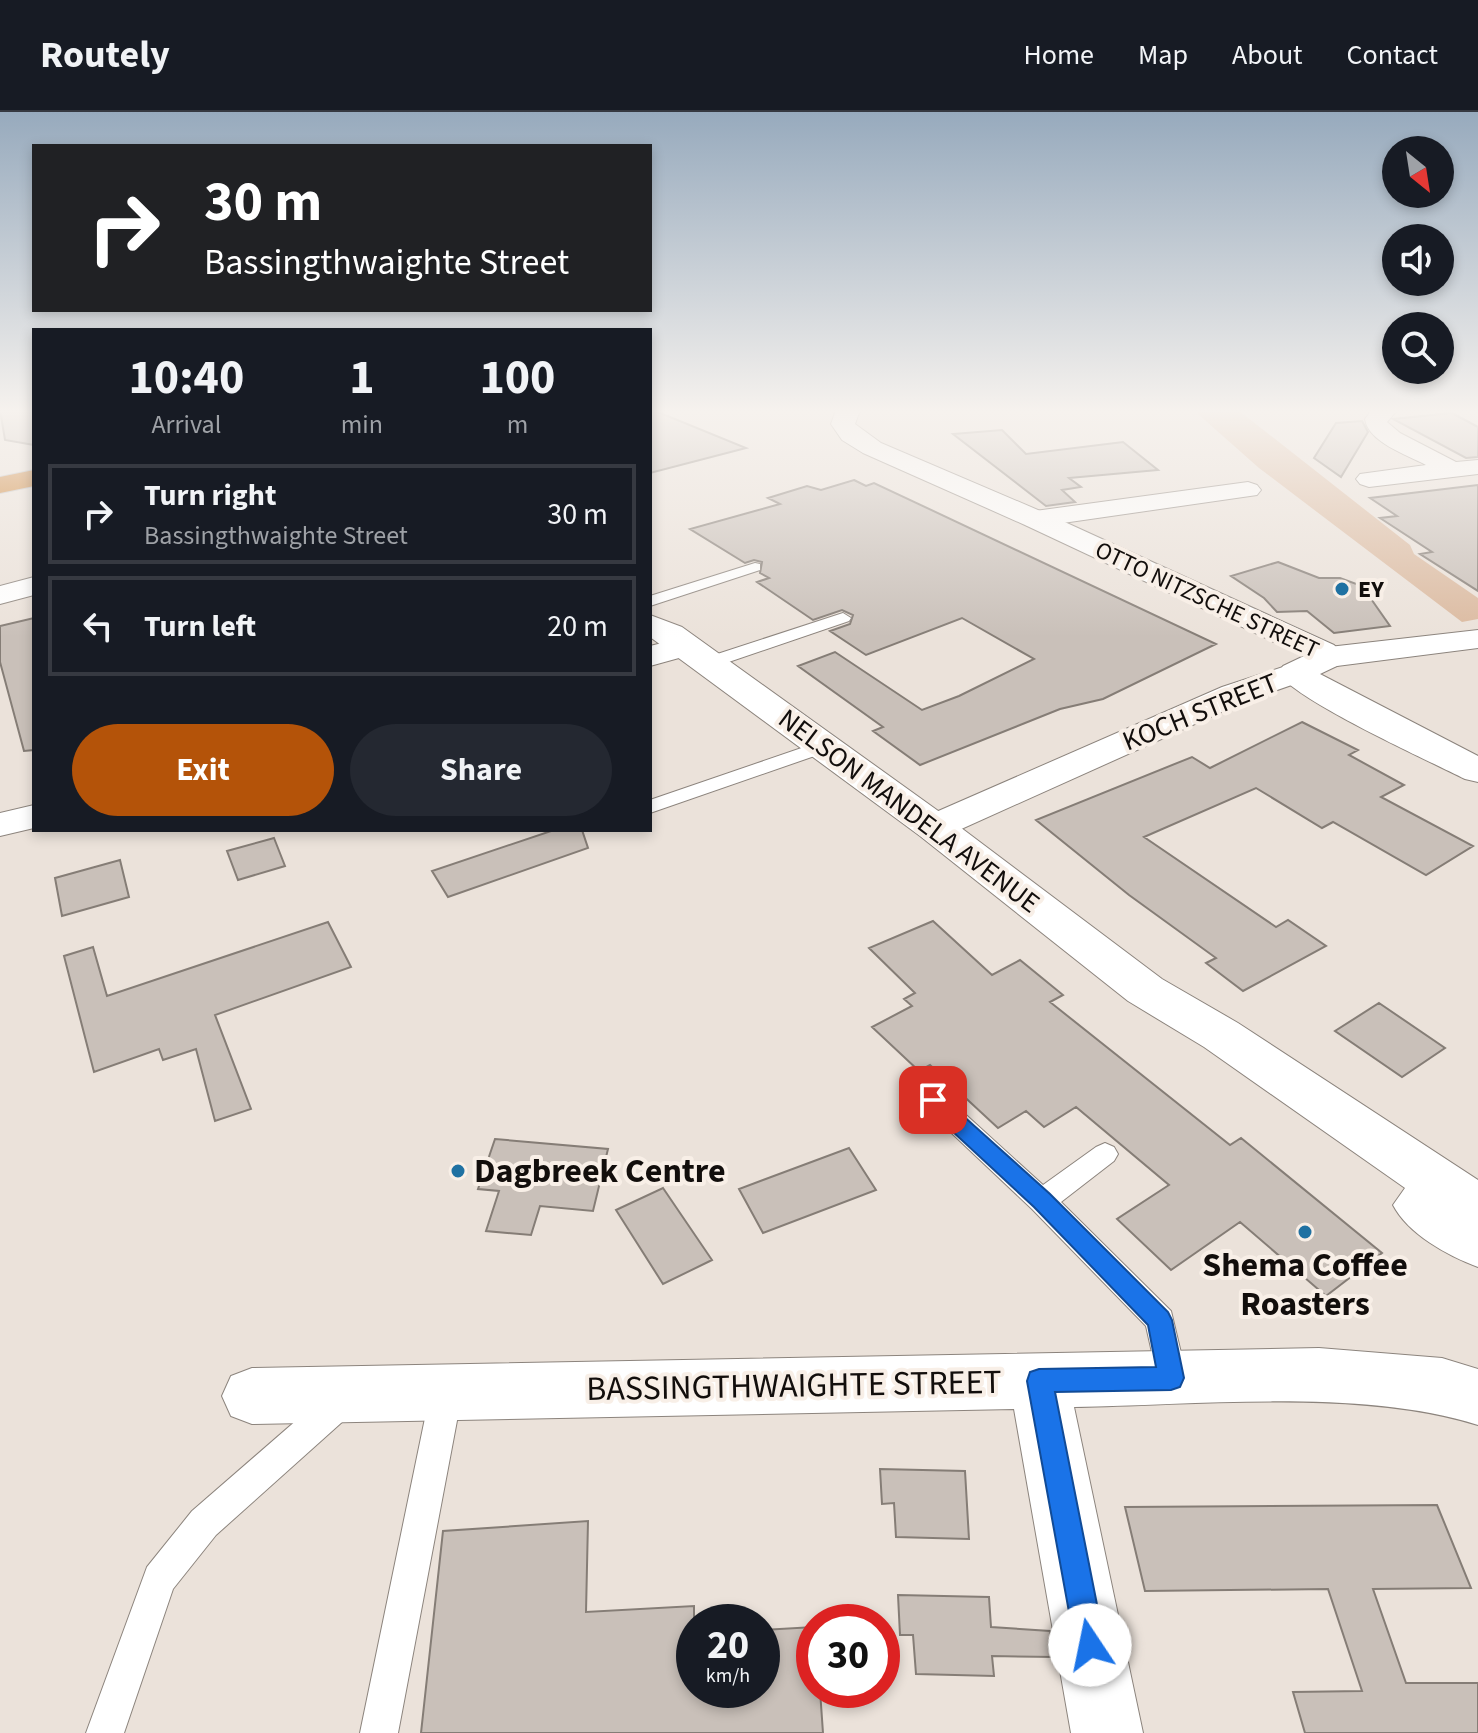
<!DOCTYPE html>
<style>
:root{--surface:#171b24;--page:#242831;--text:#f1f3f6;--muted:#9ea1a6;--line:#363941;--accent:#b45309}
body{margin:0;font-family:"Source Sans 3",sans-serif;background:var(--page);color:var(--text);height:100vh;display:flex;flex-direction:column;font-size:30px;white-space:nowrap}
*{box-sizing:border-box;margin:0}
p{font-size:26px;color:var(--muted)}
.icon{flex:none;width:44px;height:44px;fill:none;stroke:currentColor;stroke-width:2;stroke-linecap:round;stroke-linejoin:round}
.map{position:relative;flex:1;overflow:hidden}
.side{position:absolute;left:32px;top:216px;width:620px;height:504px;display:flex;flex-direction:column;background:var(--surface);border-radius:0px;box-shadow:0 4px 12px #0003}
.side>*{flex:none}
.top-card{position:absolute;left:32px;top:32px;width:620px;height:168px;border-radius:0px;box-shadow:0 4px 12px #0003;background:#202124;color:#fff;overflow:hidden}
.needle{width:52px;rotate:150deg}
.fabs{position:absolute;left:1382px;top:24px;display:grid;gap:16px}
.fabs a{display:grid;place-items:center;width:72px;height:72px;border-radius:50%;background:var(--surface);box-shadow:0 4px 12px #0003;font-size:40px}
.speed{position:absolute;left:676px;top:1492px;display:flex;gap:16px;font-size:40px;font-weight:700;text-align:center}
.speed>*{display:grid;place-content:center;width:104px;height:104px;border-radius:50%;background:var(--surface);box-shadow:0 4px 12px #0003;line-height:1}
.speed small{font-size:20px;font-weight:400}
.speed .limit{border:12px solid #d22;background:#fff;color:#111}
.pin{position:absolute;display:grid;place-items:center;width:68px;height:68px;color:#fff;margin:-34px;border-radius:16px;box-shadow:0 4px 12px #0006}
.me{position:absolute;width:88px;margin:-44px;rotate:349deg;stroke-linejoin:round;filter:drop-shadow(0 0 6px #0008)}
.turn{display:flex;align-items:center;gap:28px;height:168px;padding:0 40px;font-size:36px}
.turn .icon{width:104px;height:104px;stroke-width:2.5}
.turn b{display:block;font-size:56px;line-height:68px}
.eta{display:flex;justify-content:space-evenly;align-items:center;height:136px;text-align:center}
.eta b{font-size:48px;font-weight:700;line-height:56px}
.cta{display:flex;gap:16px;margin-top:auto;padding:16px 40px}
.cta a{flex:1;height:92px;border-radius:48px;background:var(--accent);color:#fff;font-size:32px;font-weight:700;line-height:92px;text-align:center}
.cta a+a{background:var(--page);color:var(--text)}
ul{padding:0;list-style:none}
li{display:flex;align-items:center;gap:24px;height:100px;margin:0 16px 12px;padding:0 24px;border:4px solid var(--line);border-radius:0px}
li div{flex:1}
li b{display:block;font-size:30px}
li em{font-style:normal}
header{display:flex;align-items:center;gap:48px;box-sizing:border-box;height:112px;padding:0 40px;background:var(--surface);border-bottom:2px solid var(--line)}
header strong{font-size:38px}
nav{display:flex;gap:44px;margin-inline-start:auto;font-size:28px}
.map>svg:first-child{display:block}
</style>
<header>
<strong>Routely</strong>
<nav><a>Home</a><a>Map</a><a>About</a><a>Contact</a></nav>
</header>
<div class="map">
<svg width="1478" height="1621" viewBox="0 0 1478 1621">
<rect width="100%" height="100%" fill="#ebe2da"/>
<!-- green -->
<path fill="#dbbaa0" d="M1200,298h38l172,135 4,9 64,44v21l-16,3 -203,-154 -61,-54z"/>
<!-- building -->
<path fill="#c9c0b9" stroke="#857d76" stroke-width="2" d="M0,298h34v35l-29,-5z
M650,298h3l93,38 -96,25z
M1452,301l26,14v30l-12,1 -73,-39z
M1362,309l6,11 -27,45 -27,-19 22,-35z
M1002,318l24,24 97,-12 35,28 -89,8 12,9 -19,3 13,12 -29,4 -93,-72z
M854,368l12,6 8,-3 342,161 -113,55 -43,10 -140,56 -47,-34 10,-4 -85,-61 37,-14 87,58 37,-14 75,-37 -72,-41 -96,37 -36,-24 20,-7 3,-9 -11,-5 -29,10 -56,-38 12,-4 -9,-5 2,-11 -8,-2 -9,3 -55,-34 90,-25 -12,-6 39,-12 14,4z
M1478,373v106l-58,-37 12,-2 -52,-34 17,-2 -27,-18z
M1278,450l41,16h21l22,8 28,40 -56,7 -27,-22 -30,1 -13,-14 -33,-22z
M34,506v132l-10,1 -24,-89v-36z
M1302,610l56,28 -9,5 55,30 -23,12 92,49 -47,29 -93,-53 -11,6 -66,-40 -112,49 132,90 12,-7 38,26 -83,45 -37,-28 10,-5 -87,-63 -93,-75 156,-63 18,11z
M554,718h28l6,18 -140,49 -16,-26z
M274,726l11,28 -47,14 -11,-29z
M120,748l9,37 -67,19 -7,-38z
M933,809l59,54 28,-15 43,35 -13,7 180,143 11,-7 141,115 -56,43 -86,-74 -69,48 -54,-51 52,-34 -93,-78 -32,20 -18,-16 -28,17 -68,-63 -11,6 -47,-44 40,-21 -8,-7 11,-6 -46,-45z
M328,810l23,45 -136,48 36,94 -36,12 -19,-72 -33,11 -4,-11 -65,23 -30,-116 29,-9 14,49z
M1379,891l66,45 -43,29 -67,-46z
M495,1027l113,10 -15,62 -53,-5 -9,29 -45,-4 13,-40 -21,-2z
M849,1036l27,42 -113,43 -24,-44z
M663,1076l49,72 -49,24 -47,-74z
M880,1357l85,2 4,68 -73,-2 -2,-34 -12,1z
M1437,1393l34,83 -98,1 33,94h72v50h-173l-12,-41 69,-1 -34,-102 -183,2 -20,-84z
M588,1409l-2,91 108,-6v84h68v-60l52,-3v63h6l3,43h-402l22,-202z
M898,1483l91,2 2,30 59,4 5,26 -63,-1 2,20 -78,-2 -3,-39h-13z"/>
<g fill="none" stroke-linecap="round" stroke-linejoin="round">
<defs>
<path id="lane" d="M755,451l5,1v6l-110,36v-10z
M843,501l8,5 -2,3 -135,46h-12l-2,-4 2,-4z
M822,629l7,2 2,4 -2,4 -179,62v-13z
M933,978l9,3 101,92 53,-38 9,-4 9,4 4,7 -4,7 -53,41 110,109 16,67 -5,10 -11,4 -11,-4 -14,-62 -114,-117 -108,-102 -4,-7 4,-7z
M446,1267l11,5 5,10 -64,339h-38l70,-339 5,-10z
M340,1276l11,4 5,11 -5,11 -135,121 -43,54 -49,144h-38l61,-166 45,-56 137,-119z"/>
<path id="street" d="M1372,298h25l-10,12 13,11 56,29 22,-2v14l-109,13 -9,-3 -4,-5 4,-5 66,-9c-19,-10 -58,-23 -61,-46z
M1248,370l9,3 4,5 -4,5 -222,32 -9,-2 -4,-6 4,-6 9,-2z
M34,465v18l-34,9v-18z
M1478,518v18l-149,19 -11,-3 -5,-7 5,-7 11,-3z
M686,525l11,2 5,7 -5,7 -47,13v-20z
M1295,551l11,3 5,7 -5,7 -60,21 -298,134 -14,4 -14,-4 -5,-8 5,-8 302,-132z
M34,693v23l-34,8v-23z
M1319,1236l123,10 36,11v56c-117,-37 -280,-20 -404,-18l69,326h-72l-57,-324 -762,15 -21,-8 -9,-20 9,-20 21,-8z"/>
<path id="secondary" d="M836,298h24l-5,14 26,19 164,70 289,132 12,12 -5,7 -21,10 158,82v26l-13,-3c-38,-19 -168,-78 -187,-106l5,-7 21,-10 -279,-131 -162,-72 -21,-13 -11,-16z
M650,503l32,12 266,191 214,161 76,44 240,157v87c-30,-11 -70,-33 -85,-62l12,-17 -201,-141 -76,-46 -208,-165 -270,-199z"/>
<path id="highway" d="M34,358v16l-34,7v-16z"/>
</defs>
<!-- lane casing -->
<use href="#lane" stroke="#8c847d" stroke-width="2"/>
<!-- street casing -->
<use href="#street" stroke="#8c847d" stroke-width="2"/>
<!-- secondary casing -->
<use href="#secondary" stroke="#8c847d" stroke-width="2"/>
<!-- highway casing -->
<use href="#highway" stroke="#c1c0c0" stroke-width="2"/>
<!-- lane -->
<use href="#lane" fill="#fff" fill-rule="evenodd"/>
<!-- street -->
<use href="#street" fill="#fff" fill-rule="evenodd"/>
<!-- secondary -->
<use href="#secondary" fill="#fff" fill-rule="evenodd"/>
<!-- highway -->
<use href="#highway" fill="#c8751e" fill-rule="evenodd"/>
</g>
<!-- sky -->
<linearGradient id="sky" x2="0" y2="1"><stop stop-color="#97aabd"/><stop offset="0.57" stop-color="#f6f2ee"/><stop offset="1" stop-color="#f6f2ee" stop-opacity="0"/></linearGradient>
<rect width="1478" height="525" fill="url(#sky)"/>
<!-- route -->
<path fill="#1a73e8" stroke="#114b97" stroke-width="2" d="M933,980l7,3 110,99 118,118 4,8 12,58 -4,9 -9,3 -116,2 50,253 -4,11 -11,4 -10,-4 -5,-11 -48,-264 3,-9 9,-3 117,-2 -8,-42 -114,-118 -109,-101 -3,-6 3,-5z"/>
<!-- markers -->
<g fill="#1f71a2" stroke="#f8efe7" stroke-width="3">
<circle cx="1342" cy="477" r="8"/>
<circle cx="458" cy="1059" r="8"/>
<circle cx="1305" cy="1120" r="8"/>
</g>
<g text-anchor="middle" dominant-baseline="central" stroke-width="8" stroke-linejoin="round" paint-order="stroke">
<!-- far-poi labels -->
<g font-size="24" font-weight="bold" fill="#120e0c" stroke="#f8efe7" text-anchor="start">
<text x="1358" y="477">EY</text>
</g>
<!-- far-street labels -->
<g font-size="24" fill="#120e0c" stroke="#f8efe7">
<text transform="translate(1207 488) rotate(25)">OTTO NITZSCHE STREET</text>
</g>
<!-- street labels -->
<g font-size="28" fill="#120e0c" stroke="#f8efe7">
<text transform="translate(1200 600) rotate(-22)">KOCH STREET</text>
<text transform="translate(909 699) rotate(37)">NELSON MANDELA AVENUE</text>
</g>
<!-- near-poi labels -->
<g font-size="34" font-weight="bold" fill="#120e0c" stroke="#f8efe7" text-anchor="start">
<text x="474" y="1059">Dagbreek Centre</text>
<text x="1305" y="1153" text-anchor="middle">Shema Coffee<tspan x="1305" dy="39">Roasters</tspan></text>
</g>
<!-- near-street labels -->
<g font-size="34" fill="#120e0c" stroke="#f8efe7">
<text transform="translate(794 1274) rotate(-1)">BASSINGTHWAIGHTE STREET</text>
</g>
</g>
</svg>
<div class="fabs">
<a><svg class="needle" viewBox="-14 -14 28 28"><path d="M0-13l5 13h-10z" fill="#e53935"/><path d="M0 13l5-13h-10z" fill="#9ea1a6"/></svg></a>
<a><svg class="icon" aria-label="sound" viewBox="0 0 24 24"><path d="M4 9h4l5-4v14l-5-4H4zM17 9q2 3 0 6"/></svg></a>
<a><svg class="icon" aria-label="search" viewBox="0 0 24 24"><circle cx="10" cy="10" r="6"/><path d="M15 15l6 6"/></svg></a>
</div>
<div class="speed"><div>20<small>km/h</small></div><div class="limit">30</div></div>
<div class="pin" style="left:933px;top:988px;background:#d93025"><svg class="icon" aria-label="arrive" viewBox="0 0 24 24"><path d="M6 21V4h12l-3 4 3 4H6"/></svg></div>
<svg class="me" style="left:1090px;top:1533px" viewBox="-20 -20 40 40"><circle r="19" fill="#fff"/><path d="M0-13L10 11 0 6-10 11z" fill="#1a73e8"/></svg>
<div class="top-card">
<div class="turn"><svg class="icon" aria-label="right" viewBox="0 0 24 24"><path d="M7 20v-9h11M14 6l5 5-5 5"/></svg><div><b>30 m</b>Bassingthwaighte Street</div></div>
</div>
<section class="side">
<div class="eta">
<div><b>10:40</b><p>Arrival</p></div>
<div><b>1</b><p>min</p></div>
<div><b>100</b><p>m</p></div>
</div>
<ul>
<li><svg class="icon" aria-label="right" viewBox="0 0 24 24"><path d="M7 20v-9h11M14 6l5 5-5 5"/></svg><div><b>Turn right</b><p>Bassingthwaighte Street</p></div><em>30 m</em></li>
<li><svg class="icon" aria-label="left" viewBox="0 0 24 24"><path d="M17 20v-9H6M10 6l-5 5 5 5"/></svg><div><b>Turn left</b></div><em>20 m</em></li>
</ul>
<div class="cta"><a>Exit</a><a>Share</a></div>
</section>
</div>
